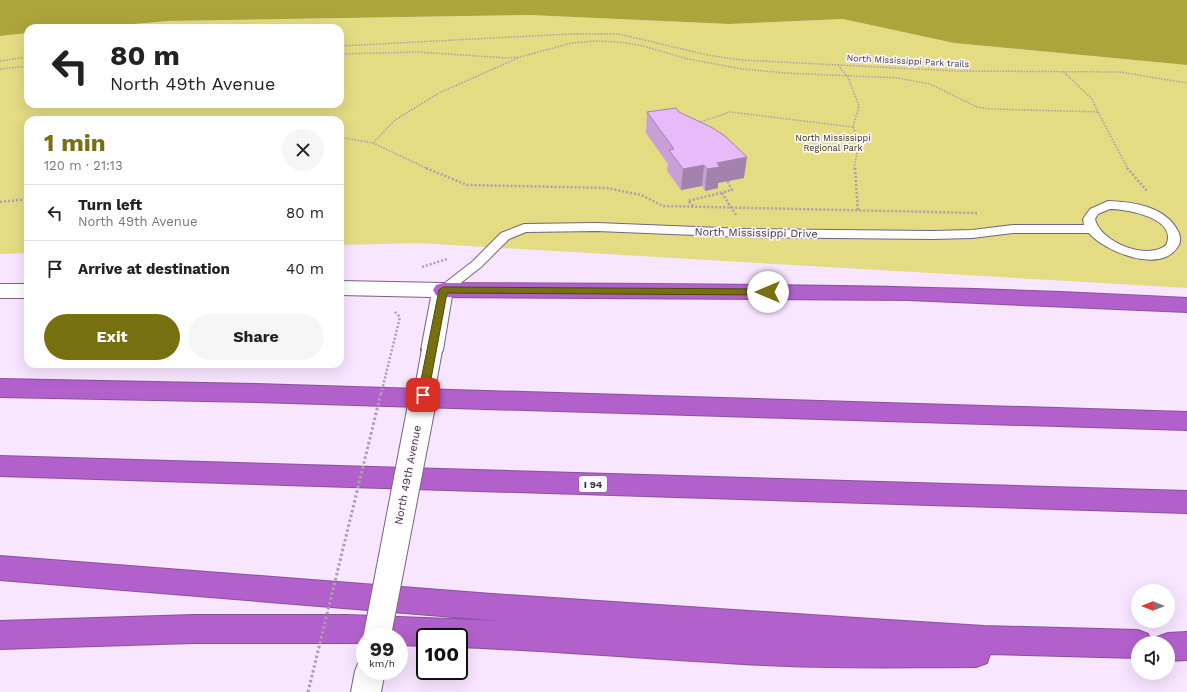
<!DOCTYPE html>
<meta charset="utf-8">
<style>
:root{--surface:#fff;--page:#f6f6f6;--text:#222;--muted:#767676;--line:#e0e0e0;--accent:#777010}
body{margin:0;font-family:"Work Sans",sans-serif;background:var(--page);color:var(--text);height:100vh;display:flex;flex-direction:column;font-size:15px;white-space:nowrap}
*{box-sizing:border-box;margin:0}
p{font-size:13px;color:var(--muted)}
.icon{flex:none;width:22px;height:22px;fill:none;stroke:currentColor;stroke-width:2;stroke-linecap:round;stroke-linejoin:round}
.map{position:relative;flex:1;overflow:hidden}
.side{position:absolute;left:24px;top:116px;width:320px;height:252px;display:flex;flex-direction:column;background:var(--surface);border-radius:12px;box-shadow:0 4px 16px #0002}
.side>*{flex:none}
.hud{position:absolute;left:24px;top:24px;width:320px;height:84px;border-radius:12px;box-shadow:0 4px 16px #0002;background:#fff;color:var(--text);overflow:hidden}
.needle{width:26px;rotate:270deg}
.fabs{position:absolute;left:1131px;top:584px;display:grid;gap:8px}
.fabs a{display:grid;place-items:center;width:44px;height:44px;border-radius:50%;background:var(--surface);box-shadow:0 4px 16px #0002;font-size:20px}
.speed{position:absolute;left:356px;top:628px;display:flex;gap:8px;font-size:20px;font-weight:700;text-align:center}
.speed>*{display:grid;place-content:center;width:52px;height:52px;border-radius:50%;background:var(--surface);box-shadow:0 4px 16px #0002;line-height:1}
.speed small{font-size:10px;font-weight:400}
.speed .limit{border:2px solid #111;border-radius:6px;background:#fff;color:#111}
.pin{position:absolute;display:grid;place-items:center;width:34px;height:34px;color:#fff;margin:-17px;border-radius:8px;box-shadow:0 2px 6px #0006}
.me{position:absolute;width:44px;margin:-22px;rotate:270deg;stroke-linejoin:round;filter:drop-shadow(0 0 3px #0008)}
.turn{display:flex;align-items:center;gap:14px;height:84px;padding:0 20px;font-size:18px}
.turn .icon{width:52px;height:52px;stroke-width:2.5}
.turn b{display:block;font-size:28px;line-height:34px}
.round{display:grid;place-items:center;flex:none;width:42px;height:42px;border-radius:21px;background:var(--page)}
.headline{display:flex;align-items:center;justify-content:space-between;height:68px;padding:0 20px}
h1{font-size:24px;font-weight:700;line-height:30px;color:var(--accent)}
.cta{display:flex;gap:8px;margin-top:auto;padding:8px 20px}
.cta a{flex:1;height:46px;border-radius:24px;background:var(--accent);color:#fff;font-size:16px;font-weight:700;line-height:46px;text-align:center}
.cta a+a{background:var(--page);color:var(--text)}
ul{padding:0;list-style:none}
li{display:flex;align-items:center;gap:12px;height:56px;padding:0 20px;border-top:1px solid var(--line)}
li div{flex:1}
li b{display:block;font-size:15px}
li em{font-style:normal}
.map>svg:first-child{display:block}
</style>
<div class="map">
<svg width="1187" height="692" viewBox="0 0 1187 692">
<rect width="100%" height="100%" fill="#f8e5ff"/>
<!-- green -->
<path fill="#e3dc83" d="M530,15l199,9 114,-5 111,24 233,22v223l-769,-45 -78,2v-125h-312v133l-28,1v-218l28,-3v71h312v-76h-251l79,-7z"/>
<!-- water -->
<path fill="#ada43c" d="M0,0h1187v65l-233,-22 -111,-24 -114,5 -199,-9 -362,6 -79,7h-61v5l-28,3z"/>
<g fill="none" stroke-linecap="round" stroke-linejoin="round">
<defs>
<path id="lane" d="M1108,201c25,1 57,5 70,30 3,6 3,12 -1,17 -18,26 -73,3 -88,-15h-76l-41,5 -40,1 -187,-2 -148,-6 -71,1 -17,7 -28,28 -33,26h-10l-2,-3 37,-29 28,-28 23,-9 73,-1 148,6 187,2 40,-1 41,-5h71l-1,-6 7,-10zM1110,209c16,0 69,9 56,36 -19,16 -66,-3 -71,-26l3,-5z"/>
<path id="secondary" d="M340,281l103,2 7,2 3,5 -10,60 -3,6 -8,2 -8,-2 -3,-6 10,-53 -91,-2z
M0,284h28v14h-28z
M365,658v13h20l-4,21h-30l4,-21 4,-10z"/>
<path id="highway" d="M443,283c248,1 496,1 744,15v14l-279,-12 -465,-3 -7,-2 -3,-5 3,-5z
M0,379l256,5 931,28v18l-931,-28 -256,-5z
M0,456l1187,35v22l-1187,-37z
M0,556l492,38 380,25 112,7 154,4 10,4 4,9h-14v15l-148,-4 -3,9 -11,4c-71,0 -141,2 -212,-2 -102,-5 -203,-14 -305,-18v-10h-34v9l-26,-1v-8h-34v6h-172l-193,6v-28l193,-6h154l156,6 -503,-41z
M1187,632v28l-19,1v-18h-13l2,-6 11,-4z"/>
</defs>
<!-- lane casing -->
<use href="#lane" stroke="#78637f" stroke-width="2"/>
<!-- secondary casing -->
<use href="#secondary" stroke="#78637f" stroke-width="2"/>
<!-- highway casing -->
<use href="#highway" stroke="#8a529c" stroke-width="2"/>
<!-- path-far1 -->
<path stroke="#ac9db1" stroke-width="1.5" stroke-dasharray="1.5 1.5" stroke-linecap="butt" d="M340,46l230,-12h49l88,21 34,5 215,11 164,1 67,11
M340,54l77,-2 90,6 13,-1 52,-14 22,-2 25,1 24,4 45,13 55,10 42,4 113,5 32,6 47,23 13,2 108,3 -6,-13 -28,-27
M0,61l28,-4
M0,69l28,-3
M1098,112l30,57
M698,123l32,-11 123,15 6,-21 -11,-29 -10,-12
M853,127l6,15 -5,27
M340,137l33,6 55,26
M373,143l22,-23 44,-27 79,-35"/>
<!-- path -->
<path stroke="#ac9db1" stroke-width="2.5" stroke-dasharray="2 2" stroke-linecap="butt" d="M426,168l41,17 140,3 34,7 22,11 314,7
M855,168l3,44
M1127,168l20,23
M722,193l14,22
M0,202l28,-3
M693,206l-5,-5 44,-11 -6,-12
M422,267l25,-8
M395,312l5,5"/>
<!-- lane -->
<use href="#lane" fill="#fff" fill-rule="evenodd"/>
<!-- secondary -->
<use href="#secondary" fill="#fff" fill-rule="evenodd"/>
<!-- highway -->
<use href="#highway" fill="#b261cc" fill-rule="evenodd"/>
<defs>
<path id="secondary-bridge-far1" d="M424,394l8,-44"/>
<path id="secondary-bridge" d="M377,637l47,-244"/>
</defs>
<!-- secondary-bridge-far1 casing -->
<use href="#secondary-bridge-far1" stroke="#78637f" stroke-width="22" stroke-linecap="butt"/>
<!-- secondary-bridge casing -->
<use href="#secondary-bridge" stroke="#78637f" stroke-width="29" stroke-linecap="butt"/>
<!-- path-bridge-far1 -->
<path stroke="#ac9db1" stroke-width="2.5" stroke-dasharray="2 2" stroke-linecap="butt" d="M381,394l19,-77"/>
<!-- path-bridge -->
<path stroke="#ac9db1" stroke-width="3" stroke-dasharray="2.5 2.5" stroke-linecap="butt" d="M308,692l73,-299"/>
<!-- secondary-bridge-far1 -->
<use href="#secondary-bridge-far1" stroke="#fff" stroke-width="20"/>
<!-- secondary-bridge -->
<use href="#secondary-bridge" stroke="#fff" stroke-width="27"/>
</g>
<!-- wall -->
<path fill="#c8a0d6" d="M647,112h32l65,66 -26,5v5l-13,3 -3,-5 -21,4 -14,-19 1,-7 -22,-31z"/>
<!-- shaded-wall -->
<path fill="#a382ae" d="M747,157l-3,21 -26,5v5l-13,3 2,-22 10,-6z
M704,165l-2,21 -21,4 2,-21z"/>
<!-- building -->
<path fill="#e9baf9" stroke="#a382ae" d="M676,108l3,4 32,15 14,9 22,21 -30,6 3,4 -13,2 -3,-4 -21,4 -14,-19 5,-1 -27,-37z"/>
<!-- route -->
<path fill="#777010" stroke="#4d490a" d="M443,287l325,2 5,3 -5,3 -321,-2 -19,102 -5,4 -5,-4 21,-105z"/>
<g text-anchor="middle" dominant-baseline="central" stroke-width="3.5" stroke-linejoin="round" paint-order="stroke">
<!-- far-street labels -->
<g font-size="9" fill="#3f3542" stroke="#fdf8ff">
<text transform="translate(908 61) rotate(3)">North Mississippi Park trails</text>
</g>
<!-- far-park labels -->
<g font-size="9" fill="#383407" stroke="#fdf8ff">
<text x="833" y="138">North Mississippi<tspan x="833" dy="10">Regional Park</tspan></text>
</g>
<!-- shield labels -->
<rect fill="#fdf8ff" stroke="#78707b" stroke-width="1" x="579" y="476" width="28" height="16" rx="3"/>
<g font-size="10" font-weight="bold" fill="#3f3542">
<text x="593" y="484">I 94</text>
</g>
<!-- street labels -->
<g font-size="11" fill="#3f3542" stroke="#fdf8ff">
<text transform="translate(756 233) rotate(1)">North Mississippi Drive</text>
<text transform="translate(408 475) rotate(-79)">North 49th Avenue</text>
</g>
</g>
</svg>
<div class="fabs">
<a><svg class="needle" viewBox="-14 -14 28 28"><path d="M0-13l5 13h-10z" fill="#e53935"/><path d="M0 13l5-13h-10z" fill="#767676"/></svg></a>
<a><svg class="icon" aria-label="sound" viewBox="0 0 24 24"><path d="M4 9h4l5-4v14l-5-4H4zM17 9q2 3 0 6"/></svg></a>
</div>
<div class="speed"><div>99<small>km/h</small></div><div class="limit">100</div></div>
<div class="pin" style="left:423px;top:395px;background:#d93025"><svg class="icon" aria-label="arrive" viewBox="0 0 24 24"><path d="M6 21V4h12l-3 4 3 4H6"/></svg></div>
<svg class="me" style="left:768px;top:292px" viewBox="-20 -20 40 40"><circle r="19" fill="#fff"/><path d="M0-13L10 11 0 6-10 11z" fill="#777010"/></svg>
<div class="hud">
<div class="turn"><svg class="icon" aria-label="left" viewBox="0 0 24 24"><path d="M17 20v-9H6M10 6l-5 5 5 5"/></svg><div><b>80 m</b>North 49th Avenue</div></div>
</div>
<section class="side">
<div class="headline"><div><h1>1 min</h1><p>120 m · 21:13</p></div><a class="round"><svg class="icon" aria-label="close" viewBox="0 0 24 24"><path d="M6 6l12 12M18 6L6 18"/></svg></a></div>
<ul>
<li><svg class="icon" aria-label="left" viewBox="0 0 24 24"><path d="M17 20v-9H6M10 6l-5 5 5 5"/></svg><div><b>Turn left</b><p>North 49th Avenue</p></div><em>80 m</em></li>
<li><svg class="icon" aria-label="arrive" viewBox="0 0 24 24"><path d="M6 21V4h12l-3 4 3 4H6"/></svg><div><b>Arrive at destination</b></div><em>40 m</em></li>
</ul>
<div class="cta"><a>Exit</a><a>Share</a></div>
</section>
</div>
